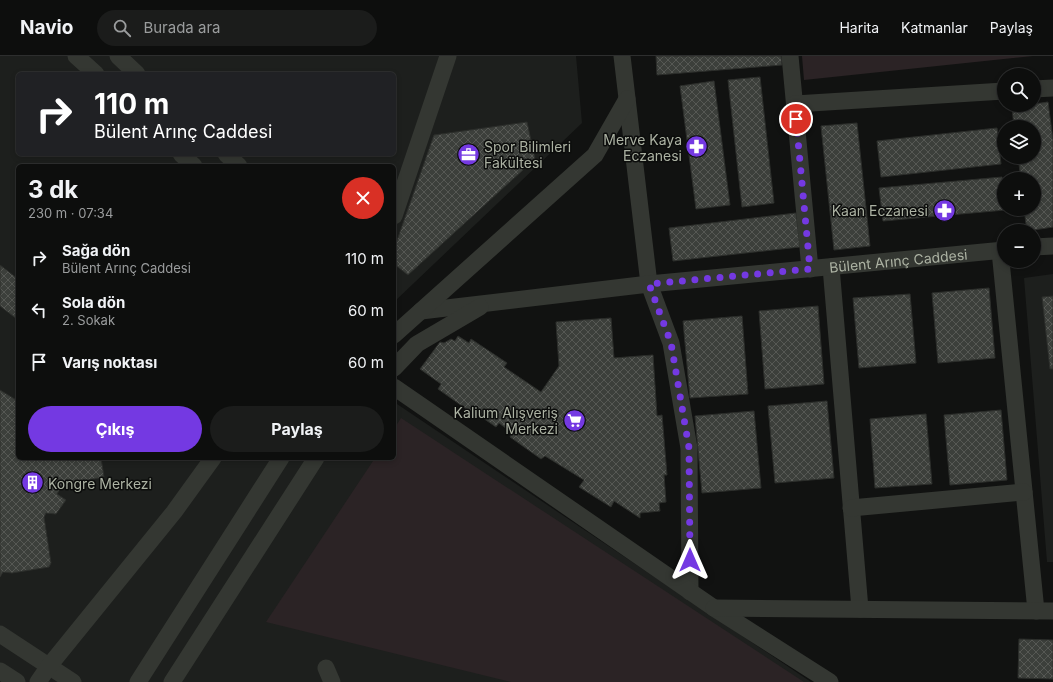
<!DOCTYPE html>
<html lang="tr">
<meta charset="utf-8">
<style>
:root{--surface:#0d0e0d;--page:#1b1c1b;--text:#f1f3f6;--muted:#9a9c9d;--line:#2d2e2e;--accent:#7439e2}
body{margin:0;font-family:Inter,sans-serif;background:var(--page);color:var(--text);height:100vh;display:flex;flex-direction:column;font-size:15px;white-space:nowrap}
*{box-sizing:border-box;margin:0}
p{font-size:13px;color:var(--muted)}
.icon{flex:none;width:22px;height:22px;fill:none;stroke:currentColor;stroke-width:2;stroke-linecap:round;stroke-linejoin:round}
.map{position:relative;flex:1;overflow:hidden}
.panel{position:absolute;left:16px;top:108px;width:380px;height:296px;display:flex;flex-direction:column;background:var(--surface);border-radius:6px;box-shadow:0 2px 6px #0003,0 0 0 1px var(--line)}
.panel>*{flex:none}
.hud{position:absolute;left:16px;top:16px;width:380px;height:84px;border-radius:6px;box-shadow:0 2px 6px #0003,0 0 0 1px var(--line);background:#202124;color:#fff;overflow:hidden}
.tools{position:absolute;left:997px;top:12px;display:grid;gap:8px}
.tools a{display:grid;place-items:center;width:44px;height:44px;border-radius:50%;background:var(--surface);box-shadow:0 2px 6px #0003,0 0 0 1px var(--line);font-size:20px}
.pin{position:absolute;display:grid;place-items:center;width:34px;height:34px;color:#fff;margin:-17px;border:2px solid #fff;border-radius:50%;box-shadow:0 1px 4px #0007}
.me{position:absolute;width:44px;margin:-22px;rotate:0deg;stroke-linejoin:round;filter:drop-shadow(0 0 3px #0008)}
.turn{display:flex;align-items:center;gap:14px;height:84px;padding:0 12px;font-size:18px}
.turn .icon{width:52px;height:52px;stroke-width:2.5}
.turn b{display:block;font-size:28px;line-height:34px}
.round{display:grid;place-items:center;flex:none;width:42px;height:42px;border-radius:21px;background:var(--page)}
.head{display:flex;align-items:center;justify-content:space-between;height:68px;padding:0 12px}
h1{font-size:24px;font-weight:700;line-height:30px}
.cta{display:flex;gap:8px;margin-top:auto;padding:8px 12px}
.cta a{flex:1;height:46px;border-radius:24px;background:var(--accent);color:#fff;font-size:16px;font-weight:700;line-height:46px;text-align:center}
.cta a+a{background:var(--page);color:var(--text)}
ul{padding:0;list-style:none}
li{display:flex;align-items:center;gap:12px;height:52px;padding:0 12px}
li div{flex:1}
li b{display:block;font-size:15px}
li em{font-style:normal}
header{display:flex;align-items:center;gap:24px;box-sizing:border-box;height:56px;padding:0 20px;background:var(--surface);border-bottom:1px solid var(--line)}
header strong{font-size:19px}
nav{display:flex;gap:22px;margin-inline-start:auto;font-size:14px}
.search{width:280px;height:36px;background:var(--page);display:flex;align-items:center;gap:10px;box-sizing:border-box;padding:0 14px;border-radius:22px;color:var(--muted);font-size:15px}
.map>svg:first-child{display:block}
</style>
<header>
<strong>Navio</strong>
<div class="search"><svg class="icon" aria-label="search" viewBox="0 0 24 24"><circle cx="10" cy="10" r="6"/><path d="M15 15l6 6"/></svg>Burada ara</div>
<nav><a>Harita</a><a>Katmanlar</a><a>Paylaş</a></nav>
</header>
<div class="map">
<svg width="1053" height="626" viewBox="0 0 1053 626">
<defs>
<pattern id="building-cross-hatch" width="8" height="8" patternUnits="userSpaceOnUse"><rect width="8" height="8" fill="#3c3f3b"/><path d="M0 0l8 8M0 8l8-8" fill="none" stroke="#565854"/></pattern>
</defs>
<rect width="100%" height="100%" fill="#111211"/>
<!-- built -->
<path fill="#1d1f1d" fill-rule="evenodd" d="M0,0h576l6,67 -188,179v-136h-376v292h376v-56l417,280h-811zM18,18h376v80h-376z
M1053,218v288h-6l-23,-284z"/>
<!-- green -->
<path fill="#2b2325" d="M802,0h231l-229,24z
M401,362l403,264h-293l-245,-60 109,-164h19v-29z"/>
<!-- building -->
<path fill="url(#building-cross-hatch)" stroke="#2c2e2b" d="M656,0h125l1,9 -125,10z
M760,21l14,126 -32,4 -14,-127z
M714,25l16,124 -34,4 -16,-123z
M1048,46l5,38v87l-26,4 -3,-22h10v-30h-13l-3,-22h16v-30h-20l-2,-20 22,-2v-1z
M527,66l8,37 -127,116 -14,-11v-15l40,-114z
M857,67l13,123 -36,4 -13,-124z
M997,72l4,36 -120,13 -4,-36z
M1002,121l3,33 -122,11 -4,-33z
M796,157l4,34 -127,14 -4,-33z
M0,209l18,14v41l-18,-14z
M989,232l6,70 -57,5 -6,-70z
M910,238l6,69 -57,5 -6,-70z
M1053,240v73h-3l-8,-72z
M818,250l6,78 -59,5 -6,-78z
M742,260l6,78 -58,4 -7,-77z
M611,262l3,40 39,-3 4,61 5,-1 5,60h-3l2,27 -7,1 1,8 -20,2v5l-26,-17 -3,6 -32,-20 5,-7 -39,-24 -4,3 -31,-22 2,-4 -13,-10 -3,4 -16,-11 2,-2 -7,-5 -3,4 -34,-24 3,-5 -21,-15 20,-27 4,1 7,-4 4,2 3,-5 11,7 2,-4 36,24 -3,4 37,25 18,-26 -3,-44z
M0,334l18,11v57h83l3,19 -38,7 -2,-2 -7,12 9,6 -10,14 -10,-1 -2,4 7,46 -2,4 -37,6 -9,-1 -3,5z
M827,345l7,77 -59,5 -7,-77z
M1001,354l6,70 -57,5 -6,-70z
M754,355l7,77 -59,5 -7,-77z
M926,358l6,70 -57,4 -5,-69z
M1019,583l34,1v39l-35,-1z"/>
<g fill="none" stroke-linecap="round" stroke-linejoin="round">
<!-- minor -->
<g stroke="#343732" stroke-width="17">
<path d="M76,0l20,18"/>
<path d="M118,0l19,18"/>
<path d="M622,0l27,228 22,59 18,105 1,144"/>
<path d="M790,0l20,213"/>
<path d="M1034,33l19,-1"/>
<path d="M795,48l209,-13"/>
<path d="M181,98l13,12"/>
<path d="M226,98l13,12"/>
<path d="M394,160l54,-160"/>
<path d="M1034,191l19,-1"/>
<path d="M1000,195l36,360"/>
<path d="M831,211l29,342"/>
<path id="s1" d="M421,255l228,-27 355,-34"/>
<path d="M394,279l201,-180 32,-56"/>
<path d="M394,312l23,-24 63,-37"/>
<path d="M394,331l320,221 116,74"/>
<path d="M851,452l173,-16"/>
<path d="M714,552l339,3"/>
<path d="M0,578l73,48"/>
<path d="M326,612l6,14"/>
<path d="M0,615l17,11"/>
<path d="M38,626l11,-16 125,-154 39,-54"/>
<path d="M138,626l143,-224"/>
<path d="M172,626l144,-224"/>
</g>
</g>
<g fill="none" stroke-linecap="round" stroke-linejoin="round">
<!-- route -->
<path stroke="#7439e2" stroke-width="7" stroke-dasharray="0 12.6" d="M690,504l-1,-112 -18,-105 -22,-59 161,-15 -14,-150"/>
</g>
<!-- icons -->
<defs>
<symbol id="pharmacy-disc" viewBox="-11 -11 22 22"><circle r="9.5" fill="#7439e2" stroke="#0c0d0c"/><path d="M-2-6h4v4h4v4h-4v4h-4v-4h-4v-4h4Z" fill="#fff"/></symbol>
<symbol id="office-disc" viewBox="-11 -11 22 22"><circle r="9.5" fill="#7439e2" stroke="#0c0d0c"/><path d="M-6-3h4V-5.5h4V-3h4V5H-6ZM-1-4.5V-3h2v-1.5ZM-6 0V1H6V0Z" fill="#fff"/></symbol>
<symbol id="supermarket-disc" viewBox="-11 -11 22 22"><circle r="9.5" fill="#7439e2" stroke="#0c0d0c"/><path d="M-6-5.5h2.5l.6 2H6L4.5 2H-2.5L-4.4-4H-6ZM-1.5 3.2a1.3 1.3 0 1 0 .1 0ZM3 3.2a1.3 1.3 0 1 0 .1 0Z" fill="#fff"/></symbol>
<symbol id="building-disc" viewBox="-11 -11 22 22"><circle r="9.5" fill="#7439e2" stroke="#0c0d0c"/><path d="M-4-6H4V6H1V3H-1V6H-4ZM-2.5-4.3h1.7v1.8h-1.7ZM.8-4.3h1.7v1.8H.8ZM-2.5-1h1.7V.8h-1.7ZM.8-1h1.7V.8H.8Z" fill="#fff"/></symbol>
</defs>
<g fill-rule="evenodd">
<use href="#pharmacy-disc" x="684" y="78" width="25" height="25"/>
<use href="#office-disc" x="456" y="86" width="25" height="25"/>
<use href="#pharmacy-disc" x="932" y="142" width="25" height="25"/>
<use href="#supermarket-disc" x="562" y="352" width="25" height="25"/>
<use href="#building-disc" x="20" y="414" width="25" height="25"/>
</g>
<g text-anchor="middle" dominant-baseline="central" stroke-width="3" stroke-linejoin="round" paint-order="stroke">
<!-- poi labels -->
<g font-size="14" fill="#acb2a3" stroke="#0c0d0c" text-anchor="end">
<text x="682" y="83">Merve Kaya<tspan x="682" dy="16">Eczanesi</tspan></text>
<text x="484" y="90" text-anchor="start">Spor Bilimleri<tspan x="484" dy="16">Fakültesi</tspan></text>
<text x="928" y="154">Kaan Eczanesi</text>
<text x="558" y="356">Kalium Alışveriş<tspan x="558" dy="16">Merkezi</tspan></text>
<text x="48" y="427" text-anchor="start">Kongre Merkezi</text>
</g>
<!-- street labels -->
<g font-size="14" fill="#acb2a3" stroke="#0c0d0c">
<text stroke="none"><textPath href="#s1" startOffset="480">Bülent Arınç Caddesi</textPath></text>
</g>
</g>
</svg>
<div class="tools">
<a><svg class="icon" aria-label="search" viewBox="0 0 24 24"><circle cx="10" cy="10" r="6"/><path d="M15 15l6 6"/></svg></a>
<a><svg class="icon" aria-label="layers" viewBox="0 0 24 24"><path d="M12 4l9 5-9 5-9-5zM3 14l9 5 9-5"/></svg></a>
<a>+</a>
<a>−</a>
</div>
<div class="pin" style="left:796px;top:63px;background:#d93025"><svg class="icon" aria-label="arrive" viewBox="0 0 24 24"><path d="M6 21V4h12l-3 4 3 4H6"/></svg></div>
<svg class="me" style="left:690px;top:504px" viewBox="-20 -20 40 40"><path d="M0-17L14 15 0 8-14 15z" fill="#7439e2" stroke="#fff" stroke-width="4"/></svg>
<div class="hud">
<div class="turn"><svg class="icon" aria-label="right" viewBox="0 0 24 24"><path d="M7 20v-9h11M14 6l5 5-5 5"/></svg><div><b>110 m</b>Bülent Arınç Caddesi</div></div>
</div>
<section class="panel">
<div class="head"><div><h1>3 dk</h1><p>230 m · 07:34</p></div><a class="round" style="background:#d93025;color:#fff"><svg class="icon" aria-label="close" viewBox="0 0 24 24"><path d="M6 6l12 12M18 6L6 18"/></svg></a></div>
<ul>
<li><svg class="icon" aria-label="right" viewBox="0 0 24 24"><path d="M7 20v-9h11M14 6l5 5-5 5"/></svg><div><b>Sağa dön</b><p>Bülent Arınç Caddesi</p></div><em>110 m</em></li>
<li><svg class="icon" aria-label="left" viewBox="0 0 24 24"><path d="M17 20v-9H6M10 6l-5 5 5 5"/></svg><div><b>Sola dön</b><p>2. Sokak</p></div><em>60 m</em></li>
<li><svg class="icon" aria-label="arrive" viewBox="0 0 24 24"><path d="M6 21V4h12l-3 4 3 4H6"/></svg><div><b>Varış noktası</b></div><em>60 m</em></li>
</ul>
<div class="cta"><a>Çıkış</a><a>Paylaş</a></div>
</section>
</div>
